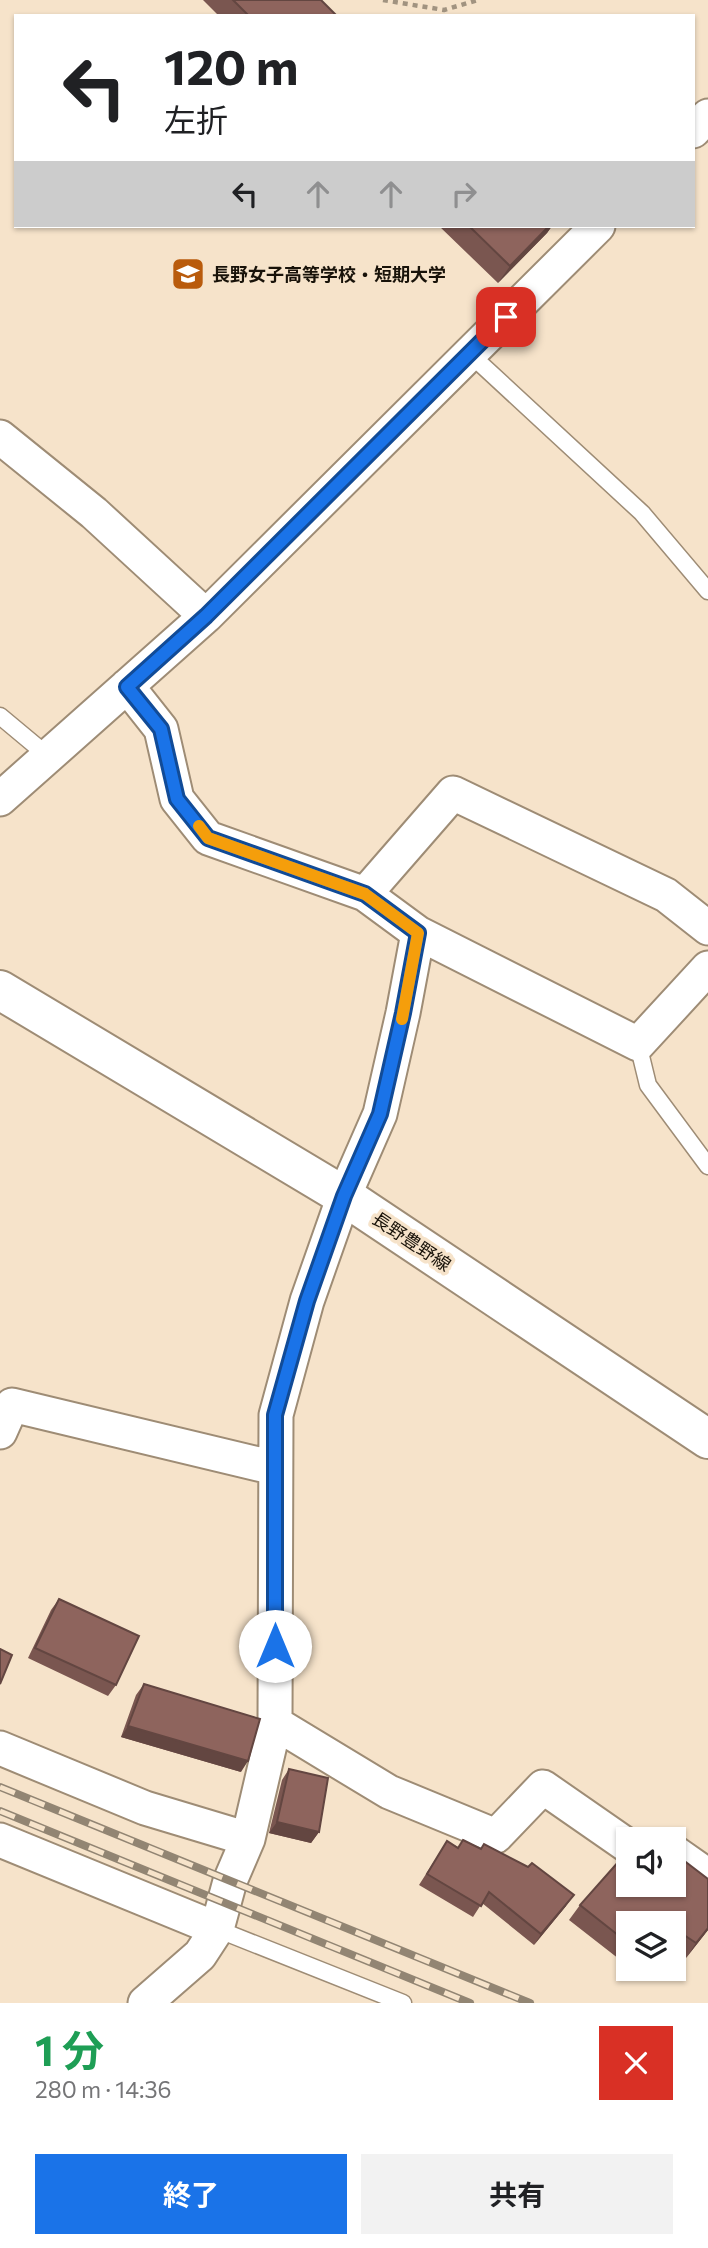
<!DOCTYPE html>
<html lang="ja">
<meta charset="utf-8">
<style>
:root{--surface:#fff;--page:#f2f2f2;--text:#202124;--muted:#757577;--accent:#1a73e8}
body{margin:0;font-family:Commissioner,"Noto Sans JP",sans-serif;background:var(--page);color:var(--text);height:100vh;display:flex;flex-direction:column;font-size:26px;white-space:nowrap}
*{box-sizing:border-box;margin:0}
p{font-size:23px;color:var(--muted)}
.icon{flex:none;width:38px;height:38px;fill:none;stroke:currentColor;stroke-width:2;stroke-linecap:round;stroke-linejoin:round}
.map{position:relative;height:2003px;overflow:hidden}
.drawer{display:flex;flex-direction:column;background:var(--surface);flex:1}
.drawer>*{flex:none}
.guide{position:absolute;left:14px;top:14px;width:681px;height:214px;border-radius:0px;box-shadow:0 2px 5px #0004;background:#fff;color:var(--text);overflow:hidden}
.controls{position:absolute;left:616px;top:1827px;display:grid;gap:14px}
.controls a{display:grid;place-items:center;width:70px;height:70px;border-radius:0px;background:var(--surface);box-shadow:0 2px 5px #0004;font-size:35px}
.pin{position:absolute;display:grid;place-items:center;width:60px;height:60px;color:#fff;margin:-30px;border-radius:14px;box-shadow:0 4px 10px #0006}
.me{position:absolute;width:77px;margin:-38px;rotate:0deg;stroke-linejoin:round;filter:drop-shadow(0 0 5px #0008)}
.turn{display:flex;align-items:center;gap:24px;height:147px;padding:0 35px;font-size:32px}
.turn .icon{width:91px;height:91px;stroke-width:2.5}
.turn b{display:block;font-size:49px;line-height:60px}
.lanes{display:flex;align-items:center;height:66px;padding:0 35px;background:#0003;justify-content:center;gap:35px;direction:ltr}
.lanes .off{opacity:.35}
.round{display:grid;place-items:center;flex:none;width:74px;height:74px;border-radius:0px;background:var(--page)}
.headline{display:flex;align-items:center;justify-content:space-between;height:119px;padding:0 35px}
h1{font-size:42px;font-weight:700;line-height:52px;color:#1e9e55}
.cta{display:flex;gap:14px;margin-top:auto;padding:14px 35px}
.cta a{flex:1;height:80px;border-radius:0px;background:var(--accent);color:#fff;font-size:28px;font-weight:700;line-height:80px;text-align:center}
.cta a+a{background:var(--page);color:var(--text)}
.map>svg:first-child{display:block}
</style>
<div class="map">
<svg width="708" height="2003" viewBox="0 0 708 2003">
<rect width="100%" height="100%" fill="#f6e3ca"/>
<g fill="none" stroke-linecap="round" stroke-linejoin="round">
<defs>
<path id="lane" d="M470,354l172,159 66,78
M0,716l48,40
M638,1044l10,41 60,81
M217,1929l186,74"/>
<path id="street" d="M693,131l15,-15
M0,437l94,76 112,103
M127,686l34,43 16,70 31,39 157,56
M0,799l206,-183 392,-390
M418,933l-53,-39 88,-101 213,102 42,33
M0,1432l12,-27 263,63
M275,1723l114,69 107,44 47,-49 85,59
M0,1748l145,60 103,31
M0,1840l217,89
M674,1852l34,24
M145,2003l55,-48 17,-26 13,-48 18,-42 27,-116 1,-308 31,-114 37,-105 36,-82 23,-101 15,-80 220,111 70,-76"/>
<path id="secondary" d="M0,990l344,206 364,243"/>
</defs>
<!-- lane casing -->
<use href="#lane" stroke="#9e8c75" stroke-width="19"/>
<!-- street casing -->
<use href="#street" stroke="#9e8c75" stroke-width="37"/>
<!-- secondary casing -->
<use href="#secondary" stroke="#9e8c75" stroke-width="42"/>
<!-- path -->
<path stroke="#a19380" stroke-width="4.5" stroke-dasharray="5 5" stroke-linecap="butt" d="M383,0l61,10 34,-10"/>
<!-- lane -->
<use href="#lane" stroke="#fff" stroke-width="16"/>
<!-- street -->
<use href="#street" stroke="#fff" stroke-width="33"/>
<!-- secondary -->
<use href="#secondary" stroke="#fff" stroke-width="38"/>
<defs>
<path id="rail" d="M0,1787l530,216
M0,1811l470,192"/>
</defs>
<!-- rail casing -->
<use href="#rail" stroke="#928573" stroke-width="8"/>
<!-- rail -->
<use href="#rail" stroke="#f6e3ca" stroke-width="5" stroke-dasharray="16" stroke-linecap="butt"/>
</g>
<!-- wall -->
<path fill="#7a5650" d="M203,0h118l16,16h-118z
M439,226h113l-5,7 -49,50z
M59,1599l57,86 -8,11 -80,-38 23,-48z
M144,1684l97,88 -120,-35 15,-42z
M289,1769l30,63 -8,11 -42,-10 13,-53z
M447,1841l119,65 -32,39 -52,-42 -9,14 -54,-32z
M708,1879v51l-22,28 -12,-8v-27h-46v43l-59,-46 11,-15 48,-20z
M632,1969h13l-5,6z"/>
<!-- shaded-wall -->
<path fill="#634641" d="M549,226h3l-5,7 -49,50 12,-17z
M128,1726l120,35 -7,11 -120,-35z
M277,1822l42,10 -8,11 -42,-10z
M574,1895l-8,11 -32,39 7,-11z
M708,1928v2l-22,28 10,-15z"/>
<!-- building -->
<path fill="#8e645d" stroke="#634641" stroke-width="2" d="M233,0h88l16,16h-88z
M469,226h80l-39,40z
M59,1599l80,37 -23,49 -81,-37z
M0,1649l12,6 -12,29z
M144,1684l116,35 -12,42 -120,-35z
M289,1769l39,9 -9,54 -42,-10z
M463,1840l18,9 3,-5 44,23 4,-4 42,32 -33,39 -52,-42 -8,14 -54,-32 20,-33 11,7z
M628,1851v34h46v-32l34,26v49l-12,15 -21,-14 -1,2v-8h-46v20l-48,-38z"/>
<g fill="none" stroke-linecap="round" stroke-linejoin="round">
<defs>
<path id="route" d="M275,1646v-231l32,-114 37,-105 36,-82 23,-101 15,-80 -53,-39 -157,-56 -31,-39 -16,-70 -34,-42 79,-71 300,-299"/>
</defs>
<!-- route casing -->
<use href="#route" stroke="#114b97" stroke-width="18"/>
<!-- route -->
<use href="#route" stroke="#1a73e8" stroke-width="12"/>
<!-- slow -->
<path stroke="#f59e0b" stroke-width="12" d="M199,826l9,12 157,56 53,39 -16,86"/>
</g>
<!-- icons -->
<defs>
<symbol id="school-square" viewBox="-11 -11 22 22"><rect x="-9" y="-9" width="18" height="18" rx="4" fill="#b95b0c" stroke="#f6e3ca"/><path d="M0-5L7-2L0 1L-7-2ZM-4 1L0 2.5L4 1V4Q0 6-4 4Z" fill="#fff"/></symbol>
</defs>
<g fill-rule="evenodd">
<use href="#school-square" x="169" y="255" width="38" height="38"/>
</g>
<g text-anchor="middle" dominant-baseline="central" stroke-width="7" stroke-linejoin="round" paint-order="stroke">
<!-- poi labels -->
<g font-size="18" font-weight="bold" fill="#181209" stroke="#f6e3ca" text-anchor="start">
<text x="212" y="274">長野女子高等学校・短期大学</text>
</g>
<!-- street labels -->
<g font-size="18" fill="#181209" stroke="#f6e3ca">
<text transform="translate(412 1241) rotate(34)">長野豊野線</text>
</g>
</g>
</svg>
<div class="controls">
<a><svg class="icon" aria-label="sound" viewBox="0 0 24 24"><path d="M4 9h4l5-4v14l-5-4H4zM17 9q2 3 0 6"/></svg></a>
<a><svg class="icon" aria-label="layers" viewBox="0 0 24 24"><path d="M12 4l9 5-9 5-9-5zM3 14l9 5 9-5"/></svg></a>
</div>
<div class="pin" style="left:506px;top:317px;background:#d93025"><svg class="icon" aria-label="arrive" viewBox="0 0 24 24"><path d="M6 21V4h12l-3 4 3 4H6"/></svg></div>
<svg class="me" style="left:275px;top:1646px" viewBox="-20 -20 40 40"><circle r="19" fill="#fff"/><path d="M0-13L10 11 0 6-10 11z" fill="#1a73e8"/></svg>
<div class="guide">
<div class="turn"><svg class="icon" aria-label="left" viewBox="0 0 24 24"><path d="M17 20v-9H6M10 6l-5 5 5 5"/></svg><div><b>120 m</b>左折</div></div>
<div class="lanes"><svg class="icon" aria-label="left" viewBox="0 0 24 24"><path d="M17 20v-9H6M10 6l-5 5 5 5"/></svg><svg class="icon off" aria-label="ahead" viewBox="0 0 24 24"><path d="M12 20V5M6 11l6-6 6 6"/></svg><svg class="icon off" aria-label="ahead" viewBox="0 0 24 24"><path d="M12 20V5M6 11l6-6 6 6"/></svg><svg class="icon off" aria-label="right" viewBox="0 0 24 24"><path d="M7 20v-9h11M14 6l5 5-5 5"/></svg></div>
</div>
</div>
<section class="drawer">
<div class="headline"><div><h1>1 分</h1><p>280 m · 14:36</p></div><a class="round" style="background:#d93025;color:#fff"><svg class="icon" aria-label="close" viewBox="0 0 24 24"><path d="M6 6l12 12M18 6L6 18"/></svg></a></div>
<div class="cta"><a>終了</a><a>共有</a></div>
</section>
